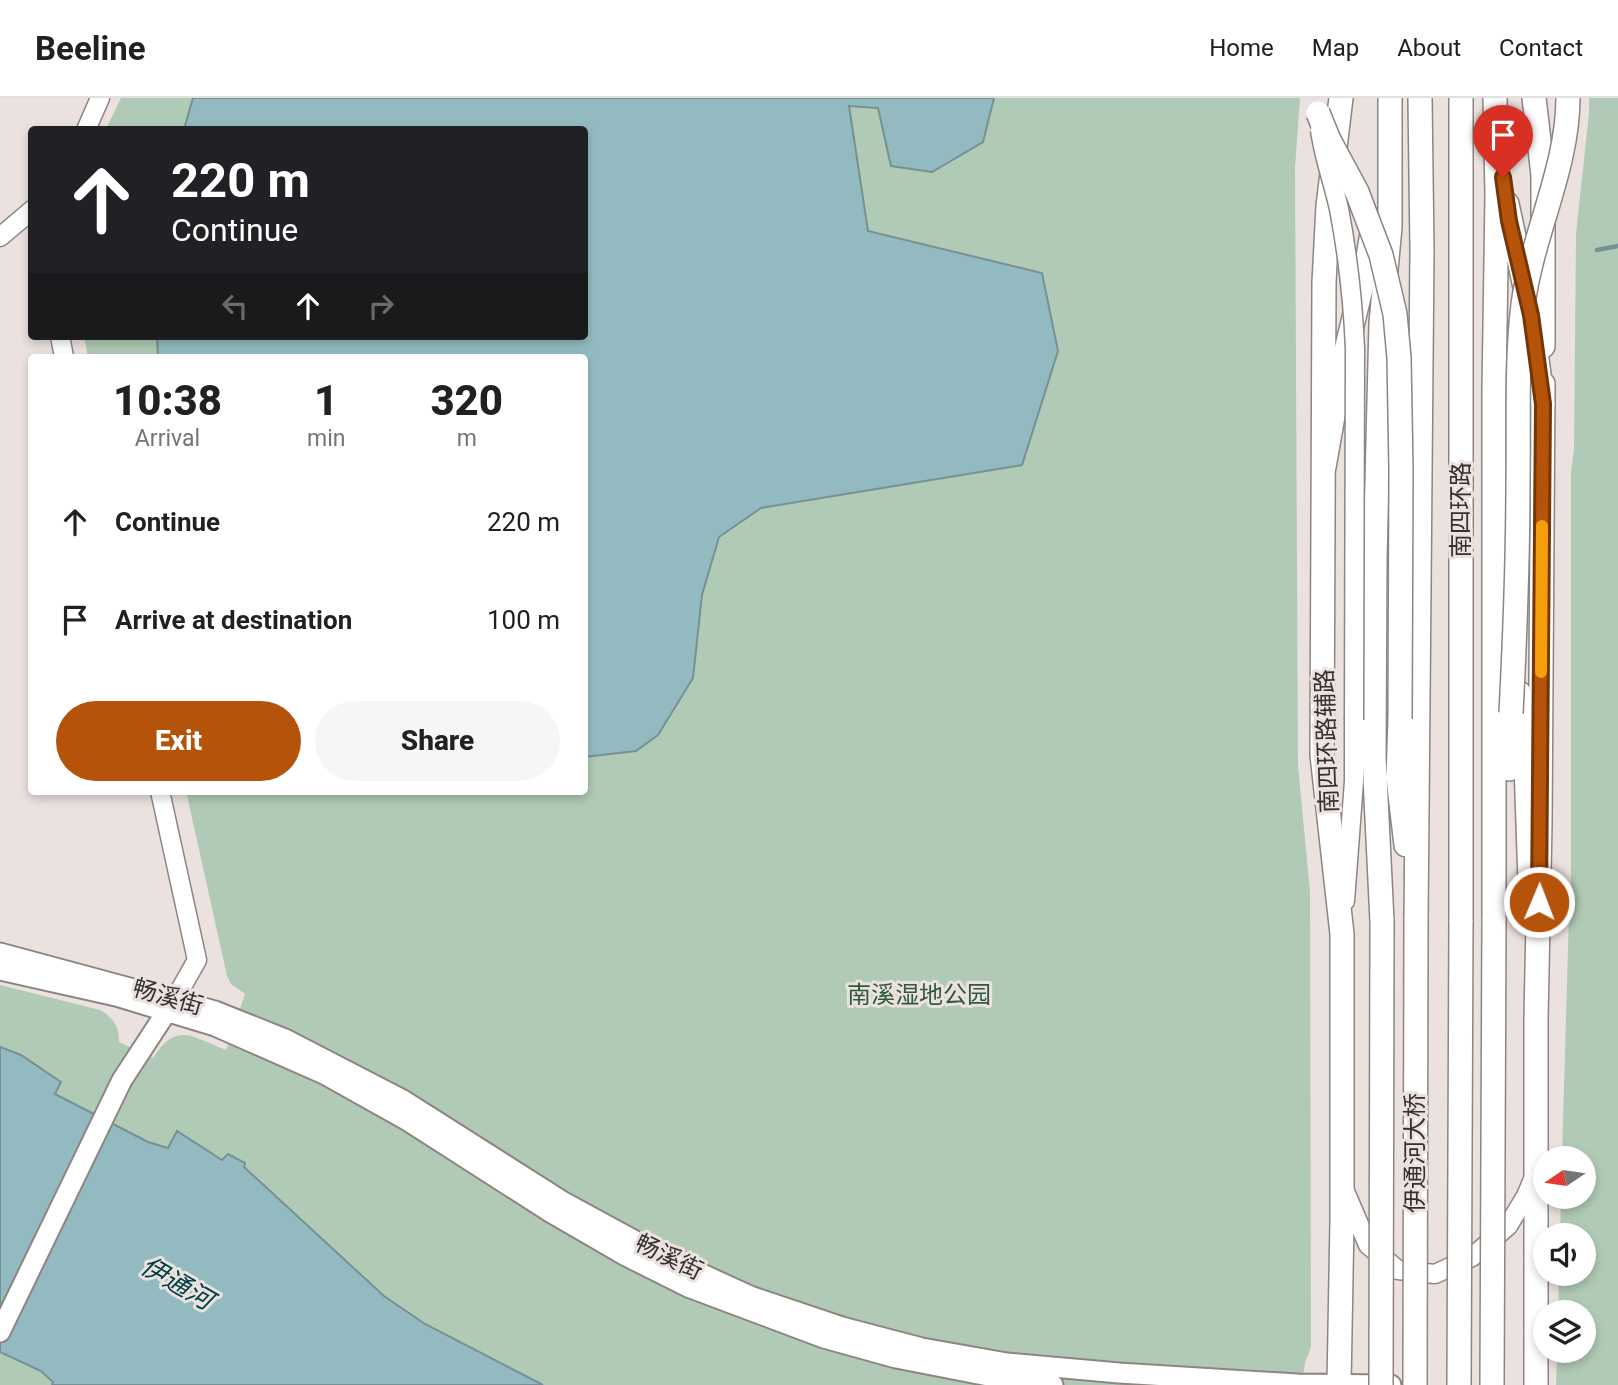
<!DOCTYPE html>
<meta charset="utf-8">
<style>
:root{--surface:#fff;--page:#f6f6f6;--text:#202124;--muted:#757577;--line:#e0e0e0;--accent:#b45309}
body{margin:0;font-family:Roboto,"Noto Sans SC",sans-serif;background:var(--page);color:var(--text);height:100vh;display:flex;flex-direction:column;font-size:26px;white-space:nowrap}
*{box-sizing:border-box;margin:0}
p{font-size:23px;color:var(--muted)}
.icon{flex:none;width:38px;height:38px;fill:none;stroke:currentColor;stroke-width:2;stroke-linecap:round;stroke-linejoin:round}
.map{position:relative;flex:1;overflow:hidden}
.side{position:absolute;left:28px;top:256px;width:560px;height:441px;display:flex;flex-direction:column;background:var(--surface);border-radius:7px;box-shadow:0 4px 10px #0003}
.side>*{flex:none}
.guide{position:absolute;left:28px;top:28px;width:560px;height:214px;border-radius:7px;box-shadow:0 4px 10px #0003;background:#202124;color:#fff;overflow:hidden}
.needle{width:46px;rotate:257deg}
.fabs{position:absolute;left:1533px;top:1048px;display:grid;gap:14px}
.fabs a{display:grid;place-items:center;width:63px;height:63px;border-radius:50%;background:var(--surface);box-shadow:0 4px 10px #0003;font-size:35px}
.pin{position:absolute;display:grid;place-items:center;width:60px;height:60px;color:#fff;margin:-72px -30px;border-radius:50% 50% 50% 0;rotate:-45deg;box-shadow:0 0 7px #0007}
.pin .icon{rotate:45deg}
.me{position:absolute;width:77px;margin:-38px;rotate:1deg;stroke-linejoin:round;filter:drop-shadow(0 0 5px #0008)}
.turn{display:flex;align-items:center;gap:24px;height:147px;padding:0 28px;font-size:32px}
.turn .icon{width:91px;height:91px;stroke-width:2.5}
.turn b{display:block;font-size:49px;line-height:60px}
.lanes{display:flex;align-items:center;height:66px;padding:0 28px;background:#0003;justify-content:center;gap:35px;direction:ltr}
.lanes .off{opacity:.35}
.eta{display:flex;justify-content:space-evenly;align-items:center;height:119px;text-align:center}
.eta b{font-size:42px;font-weight:800;line-height:49px}
.action{display:flex;gap:14px;margin-top:auto;padding:14px 28px}
.action a{flex:1;height:80px;border-radius:42px;background:var(--accent);color:#fff;font-size:28px;font-weight:800;line-height:80px;text-align:center}
.action a+a{background:var(--page);color:var(--text)}
ul{padding:0;list-style:none}
li{display:flex;align-items:center;gap:21px;height:98px;padding:0 28px}
li div{flex:1}
li b{display:block;font-size:26px}
li em{font-style:normal}
header{display:flex;align-items:center;gap:42px;box-sizing:border-box;height:98px;padding:0 35px;background:var(--surface);border-bottom:2px solid var(--line)}
header strong{font-size:33px}
nav{display:flex;gap:38px;margin-inline-start:auto;font-size:24px}
.map>svg:first-child{display:block}
</style>
<header>
<strong>Beeline</strong>
<nav><a>Home</a><a>Map</a><a>About</a><a>Contact</a></nav>
</header>
<div class="map">
<svg width="1618" height="1287" viewBox="0 0 1618 1287">
<rect width="100%" height="100%" fill="#ebe2df"/>
<!-- green -->
<path fill="#b0cab5" d="M121,0h1179l-5,70 3,597 12,127 1,455 -6,16 -3,22h-1302v-400l100,25c14,8 19,17 19,32l34,16c24,-38 40,-20 73,-8l19,-56 -14,-10 -4,-8 -41,-185h398v-434h-496l-4,-21h500v-206l-478,-1z
M1589,0h29v1287h-62l1,-34h27v-39h-26l1,-38h25v-38l-24,-1 1,-38h23v-39h-22l7,-246 2,-12v-428l3,-23 2,-215 13,-121z"/>
<!-- water -->
<path fill="#92bac0" stroke="#769194" stroke-width="2" d="M193,0h801l-11,44 -51,30 -41,-6 -13,-58 -29,-2 19,125 174,42 16,78 -36,114 -261,43 -42,29 -17,58 -9,83 -35,57 -22,16 -51,6 -1,-400h-426l-1,-21h427v-206l-400,-1z
M0,949l21,8 40,27 -6,12 93,48 20,6 9,-17 45,29 6,-6 17,9 -1,4 140,129 41,28 118,61h-491l1,-3 -12,-11 -41,-19z"/>
<g fill="none" stroke-linecap="round" stroke-linejoin="round">
<!-- stream -->
<path stroke="#769194" stroke-width="4.5" d="M1597,152l21,-4"/>
<defs>
<path id="tertiary" d="M86,32l14,-32
M0,139l32,-27
M60,238l4,21
M1521,593l7,206
M160,693l37,169 -22,39
M1345,803l9,-120v-61
M1344,1091l24,56 30,25 37,4 37,-17 36,-31 18,-30 8,-19"/>
<path id="secondary" d="M0,855l215,58 70,28 118,61 159,101 103,56 85,39 92,31 80,21 85,15 112,10 178,11 94,1
M0,872l116,26 99,30 109,48 84,47 142,91 76,44 62,31 136,51 72,20 108,21 49,6
M0,1234l122,-252 51,-78"/>
<path id="primary" d="M1534,0l9,77v171
M1339,1287l3,-164v-287l-20,-179 2,-472 4,-77 13,-108
M1536,1287v-366l4,-195 3,-440"/>
<path id="trunk" d="M1461,0v824
M1507,106l24,111 12,89
M1324,369l17,-96 26,-107 6,-38
M1400,621l-2,59 8,67
M1509,671l2,-56
M1382,823l-8,-164 1,-199 6,-235 9,-96v-129
M1416,823l6,-671 -2,-152
M1494,823v-529l3,-197 -2,-97"/>
</defs>
<!-- tertiary casing -->
<use href="#tertiary" stroke="#8d8582" stroke-width="21"/>
<!-- secondary casing -->
<use href="#secondary" stroke="#8d8582" stroke-width="23"/>
<!-- primary casing -->
<use href="#primary" stroke="#8d8582" stroke-width="26"/>
<!-- trunk casing -->
<use href="#trunk" stroke="#8d8582" stroke-width="26"/>
<!-- tertiary -->
<use href="#tertiary" stroke="#fff" stroke-width="18"/>
<!-- secondary -->
<use href="#secondary" stroke="#fff" stroke-width="19"/>
<!-- primary -->
<use href="#primary" stroke="#fff" stroke-width="23"/>
<!-- trunk -->
<use href="#trunk" stroke="#fff" stroke-width="23"/>
<defs>
<path id="tertiary-bridge" d="M1320,32c4,28 13,52 19,79 9,47 14,93 16,140l-1,371"/>
<path id="trunk-bridge" d="M1318,15l11,27 28,52 24,63 14,59 4,44 2,111 -1,250
M1511,615c4,-78 7,-155 7,-233 1,-58 -2,-118 5,-175 9,-70 45,-137 45,-207
M1381,1287l1,-464
M1415,1287l1,-464
M1459,1287l2,-463
M1492,1287l2,-464"/>
</defs>
<!-- tertiary-bridge casing -->
<use href="#tertiary-bridge" stroke="#8d8582" stroke-width="21" stroke-linecap="butt"/>
<!-- trunk-bridge casing -->
<use href="#trunk-bridge" stroke="#8d8582" stroke-width="26" stroke-linecap="butt"/>
<!-- tertiary-bridge -->
<use href="#tertiary-bridge" stroke="#fff" stroke-width="18"/>
<!-- trunk-bridge -->
<use href="#trunk-bridge" stroke="#fff" stroke-width="23"/>
</g>
<g fill="none" stroke-linecap="round" stroke-linejoin="round">
<defs>
<path id="route" d="M1503,79l6,44 22,94 12,89 -4,498"/>
</defs>
<!-- route casing -->
<use href="#route" stroke="#753606" stroke-width="18"/>
<!-- route -->
<use href="#route" stroke="#b45309" stroke-width="12"/>
<!-- slow -->
<path stroke="#f59e0b" stroke-width="12" d="M1541,574l1,-146"/>
</g>
<g text-anchor="middle" dominant-baseline="central" stroke-width="6" stroke-linejoin="round" paint-order="stroke">
<!-- street labels -->
<g font-size="24" fill="#34302f" stroke="#ebe2df">
<text transform="translate(1461 412) rotate(-90)">南四环路</text>
<text transform="translate(1327 643) rotate(-92)">南四环路辅路</text>
<text transform="translate(168 899) rotate(16)">畅溪街</text>
<text transform="translate(1415 1055) rotate(-90)">伊通河大桥</text>
<text transform="translate(669 1159) rotate(26)">畅溪街</text>
</g>
<!-- park labels -->
<g font-size="24" fill="#2e5a39" stroke="#ebe2df">
<text x="919" y="897">南溪湿地公园</text>
</g>
<!-- water labels -->
<g font-size="26" font-style="italic" fill="#004148" stroke="#ebe2df">
<text transform="translate(177 1185) rotate(30)">伊通河</text>
</g>
</g>
</svg>
<div class="fabs">
<a><svg class="needle" viewBox="-14 -14 28 28"><path d="M0-13l5 13h-10z" fill="#e53935"/><path d="M0 13l5-13h-10z" fill="#757577"/></svg></a>
<a><svg class="icon" aria-label="sound" viewBox="0 0 24 24"><path d="M4 9h4l5-4v14l-5-4H4zM17 9q2 3 0 6"/></svg></a>
<a><svg class="icon" aria-label="layers" viewBox="0 0 24 24"><path d="M12 4l9 5-9 5-9-5zM3 14l9 5 9-5"/></svg></a>
</div>
<div class="pin" style="left:1503px;top:79px;background:#d93025"><svg class="icon" aria-label="arrive" viewBox="0 0 24 24"><path d="M6 21V4h12l-3 4 3 4H6"/></svg></div>
<svg class="me" style="left:1539px;top:804px" viewBox="-20 -20 40 40"><circle r="17" fill="#b45309" stroke="#fff" stroke-width="3"/><path d="M0-11L8 9 0 5-8 9z" fill="#fff"/></svg>
<div class="guide">
<div class="turn"><svg class="icon" aria-label="ahead" viewBox="0 0 24 24"><path d="M12 20V5M6 11l6-6 6 6"/></svg><div><b>220 m</b>Continue</div></div>
<div class="lanes"><svg class="icon off" aria-label="left" viewBox="0 0 24 24"><path d="M17 20v-9H6M10 6l-5 5 5 5"/></svg><svg class="icon" aria-label="ahead" viewBox="0 0 24 24"><path d="M12 20V5M6 11l6-6 6 6"/></svg><svg class="icon off" aria-label="right" viewBox="0 0 24 24"><path d="M7 20v-9h11M14 6l5 5-5 5"/></svg></div>
</div>
<section class="side">
<div class="eta">
<div><b>10:38</b><p>Arrival</p></div>
<div><b>1</b><p>min</p></div>
<div><b>320</b><p>m</p></div>
</div>
<ul>
<li><svg class="icon" aria-label="ahead" viewBox="0 0 24 24"><path d="M12 20V5M6 11l6-6 6 6"/></svg><div><b>Continue</b></div><em>220 m</em></li>
<li><svg class="icon" aria-label="arrive" viewBox="0 0 24 24"><path d="M6 21V4h12l-3 4 3 4H6"/></svg><div><b>Arrive at destination</b></div><em>100 m</em></li>
</ul>
<div class="action"><a>Exit</a><a>Share</a></div>
</section>
</div>
